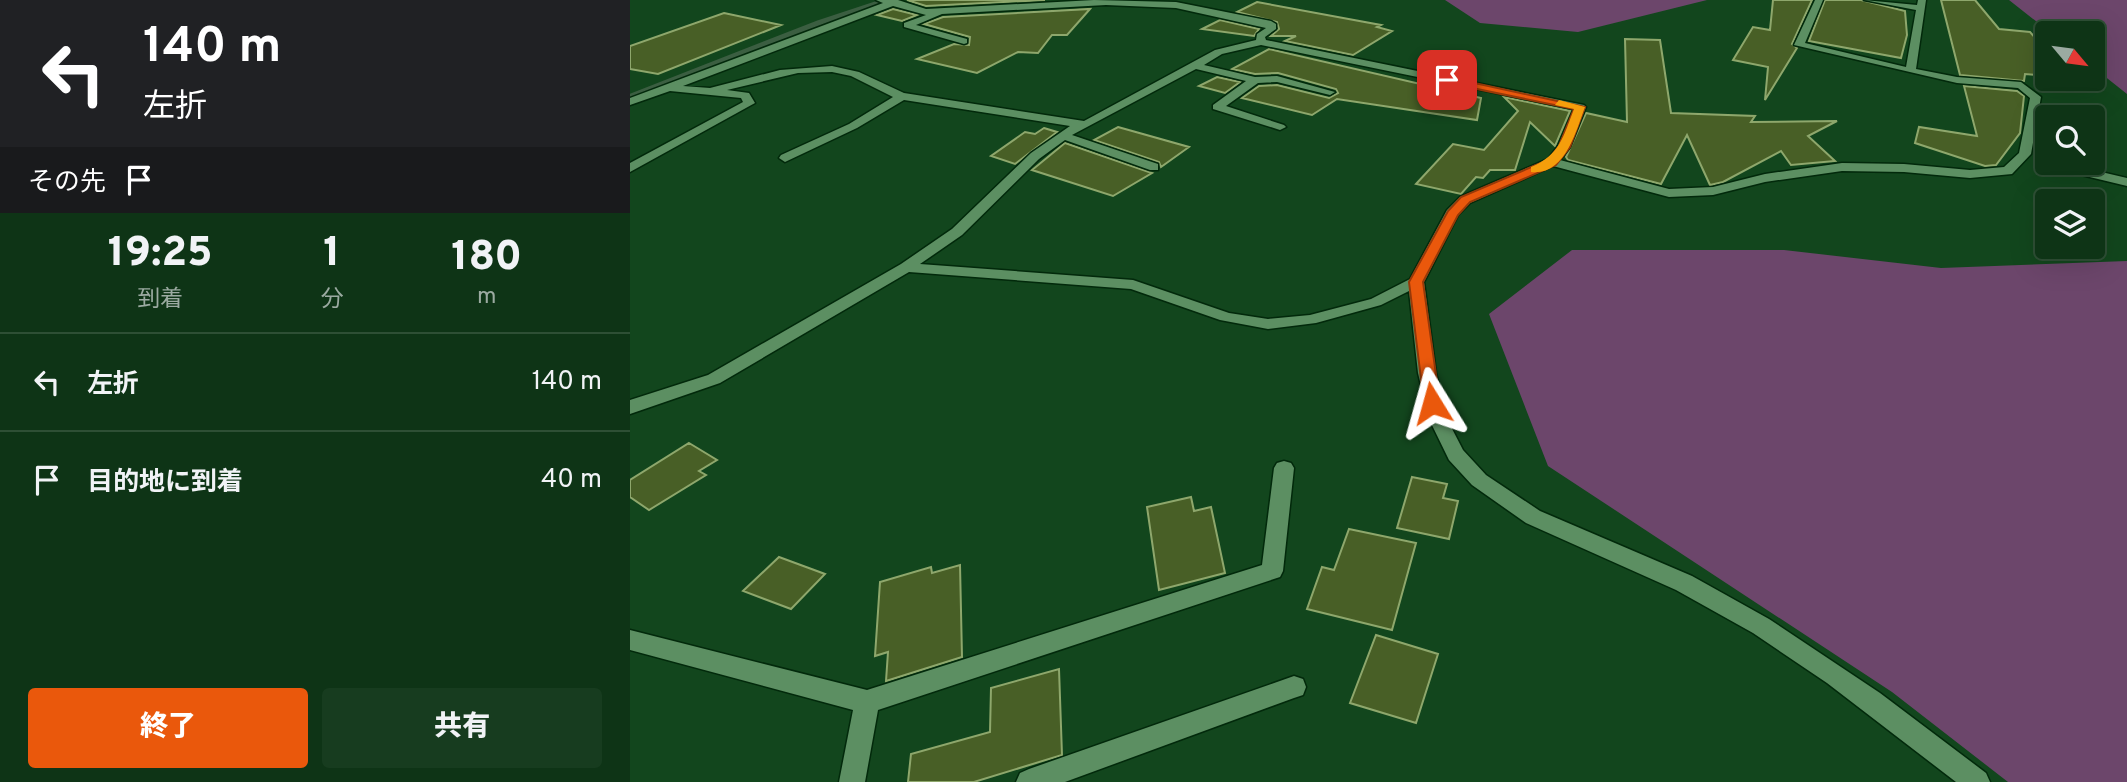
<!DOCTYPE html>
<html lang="ja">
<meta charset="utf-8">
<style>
:root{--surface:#0e3416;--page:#173c1f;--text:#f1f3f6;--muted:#9baaa1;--line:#2e4f35;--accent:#ea580c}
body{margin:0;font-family:Overpass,"Noto Sans JP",sans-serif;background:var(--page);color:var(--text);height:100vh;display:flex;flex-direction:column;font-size:26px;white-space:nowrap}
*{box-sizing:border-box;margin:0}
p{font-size:23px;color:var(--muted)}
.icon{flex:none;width:38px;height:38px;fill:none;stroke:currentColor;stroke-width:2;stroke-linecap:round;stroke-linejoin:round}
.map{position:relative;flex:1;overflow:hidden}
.details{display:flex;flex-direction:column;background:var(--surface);width:630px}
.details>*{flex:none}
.top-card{background:#202124;color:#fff;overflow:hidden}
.needle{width:46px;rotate:119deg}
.tools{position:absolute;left:1405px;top:21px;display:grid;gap:14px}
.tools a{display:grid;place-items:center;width:70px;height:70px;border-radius:7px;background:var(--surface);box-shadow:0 7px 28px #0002,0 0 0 2px var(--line);font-size:35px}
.pin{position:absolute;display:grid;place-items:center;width:60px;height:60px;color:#fff;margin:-30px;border-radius:14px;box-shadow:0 4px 10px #0006}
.me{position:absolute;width:77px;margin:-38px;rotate:352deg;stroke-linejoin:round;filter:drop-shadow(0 0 5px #0008)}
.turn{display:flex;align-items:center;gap:24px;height:147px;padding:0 28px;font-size:32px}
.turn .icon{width:91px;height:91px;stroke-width:2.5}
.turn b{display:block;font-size:49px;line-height:60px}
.then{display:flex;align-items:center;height:66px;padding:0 28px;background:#0003;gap:14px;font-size:26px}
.eta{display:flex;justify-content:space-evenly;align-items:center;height:119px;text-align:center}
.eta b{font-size:42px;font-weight:800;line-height:49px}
.button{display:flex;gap:14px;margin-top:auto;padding:14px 28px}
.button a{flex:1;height:80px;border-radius:7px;background:var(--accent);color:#fff;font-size:28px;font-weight:800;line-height:80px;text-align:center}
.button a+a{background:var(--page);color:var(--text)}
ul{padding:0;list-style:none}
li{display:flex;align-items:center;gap:21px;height:98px;padding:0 28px;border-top:2px solid var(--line)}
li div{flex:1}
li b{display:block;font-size:26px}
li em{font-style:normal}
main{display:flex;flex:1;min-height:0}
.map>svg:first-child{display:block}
</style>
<main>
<section class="details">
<div class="top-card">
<div class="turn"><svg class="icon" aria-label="left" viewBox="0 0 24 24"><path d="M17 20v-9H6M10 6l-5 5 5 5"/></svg><div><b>140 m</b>左折</div></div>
<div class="then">その先<svg class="icon" aria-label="arrive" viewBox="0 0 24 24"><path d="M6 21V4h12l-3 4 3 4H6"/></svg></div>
</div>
<div class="eta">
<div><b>19:25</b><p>到着</p></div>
<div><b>1</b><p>分</p></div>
<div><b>180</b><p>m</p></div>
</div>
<ul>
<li><svg class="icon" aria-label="left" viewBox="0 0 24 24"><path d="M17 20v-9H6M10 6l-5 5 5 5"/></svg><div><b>左折</b></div><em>140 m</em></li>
<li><svg class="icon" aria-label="arrive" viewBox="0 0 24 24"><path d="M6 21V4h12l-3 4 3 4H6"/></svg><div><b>目的地に到着</b></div><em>40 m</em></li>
</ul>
<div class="button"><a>終了</a><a>共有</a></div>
</section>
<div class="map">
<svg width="1497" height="782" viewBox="0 0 1497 782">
<rect width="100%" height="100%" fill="#12461d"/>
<!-- green -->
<path fill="#6c466b" d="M815,0h262l-129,32 -98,-9z
M1379,0h118v94l-34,-27v-34h-42z
M942,250h212l157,18 186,-7v521h-119l-116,-90 -344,-226 -59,-152z"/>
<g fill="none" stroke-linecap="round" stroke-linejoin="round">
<!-- stream -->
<path stroke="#3b5e41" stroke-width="6" d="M0,97l189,-74 70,-23"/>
</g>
<!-- building -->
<path fill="#485f26" stroke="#8ea76c" stroke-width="2" d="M277,0h138l-119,6z
M1143,0h39l-20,44 5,4 -32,52 3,-33 -35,-7 20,-33 17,3z
M1195,0h36l44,11 2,24 -6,23 -92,-17z
M1311,0h34l24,29 31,3 7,8 11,1v35l-23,-2 -1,7 -64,-6z
M627,2l124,23 -4,2 15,4 -39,24 -68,-14 11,-5h-25l8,-7 -2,-7 -40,-10z
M263,9l24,6 -15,6 -25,-6z
M460,9l-23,26h-15l-14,18 -20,-1 -41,21 -60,-14 37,-15 15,1 1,-8 -46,-13 19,-7z
M94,13l57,12 -123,49 -28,-5v-23z
M590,20l39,9 -5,7 -52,-7z
M995,39l35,1 11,73 84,3 -4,6 86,-1 -29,15 27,25 -44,4 -10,-14 -58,31 -13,3 -23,-50 -26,49 -93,-24 -2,-3 20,-44 41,9z
M639,49l212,49 -4,22 -140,-21 -25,16 -70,-17 17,-12 18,-1 52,13 9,-5 -2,-4 -58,-16 -23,1 -23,-5z
M587,77l23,5 -15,11 -26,-7z
M1334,86l53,5 7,5 -4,37 -24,32 -11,1 -70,-23 4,-16 58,9z
M874,97l66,14 -15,35 -25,-24 -15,48h-25l-7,8 -7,-1 -15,17 -45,-10 37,-40 31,6 34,-39z
M488,127l71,20 -28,20 -2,-5 -65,-22z
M414,128l13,4 -42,32 -24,-8 34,-24 10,2z
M435,143l84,29 3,1 -39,23 -81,-26z
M59,443l28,17 -18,11 7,4 -57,35 -19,-13v-17z
M782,477l35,7 -4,14 15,3 -9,38 -52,-11z
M561,497l3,14 17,-4 14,66 -66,17 -12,-83z
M719,529l67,14 -24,87 -85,-21 15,-42 12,3z
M149,557l46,17 -34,35 -48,-18z
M330,565l2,92 -76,24 2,-29 -13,4 5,-74 51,-15 1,6z
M746,635l62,19 -22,69 -66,-20z
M429,669l3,86 -88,27h-66l3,-28 79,-22 1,-44z"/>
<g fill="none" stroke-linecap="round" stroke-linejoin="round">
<defs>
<path id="street" d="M246,0h22l28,9 168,-9 82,2 95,19 5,3v5l-11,8 1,3 318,65 2,2 -16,40 -10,13 109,29 44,-2 52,-13 77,-11 62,1 66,6 34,-3 15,-14 11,-55 -12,-10 -61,-5 -163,-38 21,-45h8l-18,43 101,24 10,-57 -52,-10 53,5 1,-5h8l-10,69 41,8 64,5 20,15 -10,57 -19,20 -42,4 -66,-6 -62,-1 -77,11 -52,13 -44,2 -116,-31 -83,37 -12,12 -34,67 12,91 11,46 16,31 23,25 54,36 152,65 77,43 111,74 106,80 4,9h-34l-129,-99 -74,-50 -77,-43 -150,-67 -54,-38 -23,-25 -20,-41 -11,-46 -9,-82 -28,14 -65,18 -48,6 -48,-9 -89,-31 -222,-17 -189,111 -90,31v-14l78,-25 193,-111 51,-35 79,-76 39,-27 -166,-26 -47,28 -72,34 -6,-4 2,-3 68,-31 44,-27 -42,-21 -19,-4 -34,1 -71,17 22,3 6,10 -125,69v-9l113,-61 -2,-4 -71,-7 -40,14v-7l253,-95zM476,5l70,3 90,20 -9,6 -1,6 -41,10 -131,71 -180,-28 -45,-21 -27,-6 -52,4 -70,18 -27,-2 210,-80 33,9 -22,8v4l60,17 3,-1v-4l-51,-14 26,-11zM631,45l313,64 -16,37 -10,13 -88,38 -13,13 -37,69 -39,20 -61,16 -42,4 -39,-6 -96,-33 -213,-16 42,-29 77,-76 26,-19 85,30h8v-6l-86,-29 124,-66 50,12 -33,24v4l67,21 6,-3 -2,-2 -58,-19 32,-23 19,-1 53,13 5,-3 -58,-16 -22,1 -51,-12 18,-11z
M1418,159v4h15l64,15v8l-83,-20 -2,-3z
M654,461l7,2 3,5 -11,103 -3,6 -402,133 -13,72h-26l14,-72 -223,-60v-20l237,60 395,-125 12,-97 3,-5z
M664,676l9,3 3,8 -3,8 -9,3 -229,84h-49l4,-9 9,-4z"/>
</defs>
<!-- street casing -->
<use href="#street" stroke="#02290b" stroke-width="3"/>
<!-- street -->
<use href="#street" fill="#5c8f62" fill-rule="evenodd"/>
</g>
<!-- route -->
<path fill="#ea580c" stroke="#983908" stroke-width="2" d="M817,77l138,30 -15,40 -14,18 -86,37 -12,13 -35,67 17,121 -8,6 -8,-6 -15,-121 39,-71 13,-14 87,-37 11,-14 15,-37 -131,-27z"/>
<!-- slow -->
<path fill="#f59e0b" d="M929,100l26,7c-9,24 -20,69 -54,65v-5c29,-12 32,-30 43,-58l-19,-4z"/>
</svg>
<div class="tools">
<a><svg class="needle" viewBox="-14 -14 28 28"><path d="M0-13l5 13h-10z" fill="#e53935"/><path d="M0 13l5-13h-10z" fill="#9baaa1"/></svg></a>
<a><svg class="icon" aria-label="search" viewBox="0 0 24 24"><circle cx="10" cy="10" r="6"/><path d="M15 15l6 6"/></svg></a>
<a><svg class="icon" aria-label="layers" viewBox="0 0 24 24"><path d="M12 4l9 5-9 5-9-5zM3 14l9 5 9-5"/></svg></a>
</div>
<div class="pin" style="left:817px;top:80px;background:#d93025"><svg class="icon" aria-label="arrive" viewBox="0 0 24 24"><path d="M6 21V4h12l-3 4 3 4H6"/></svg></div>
<svg class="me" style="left:802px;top:403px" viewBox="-20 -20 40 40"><path d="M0-17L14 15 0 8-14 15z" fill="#ea580c" stroke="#fff" stroke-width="4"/></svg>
</div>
</main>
